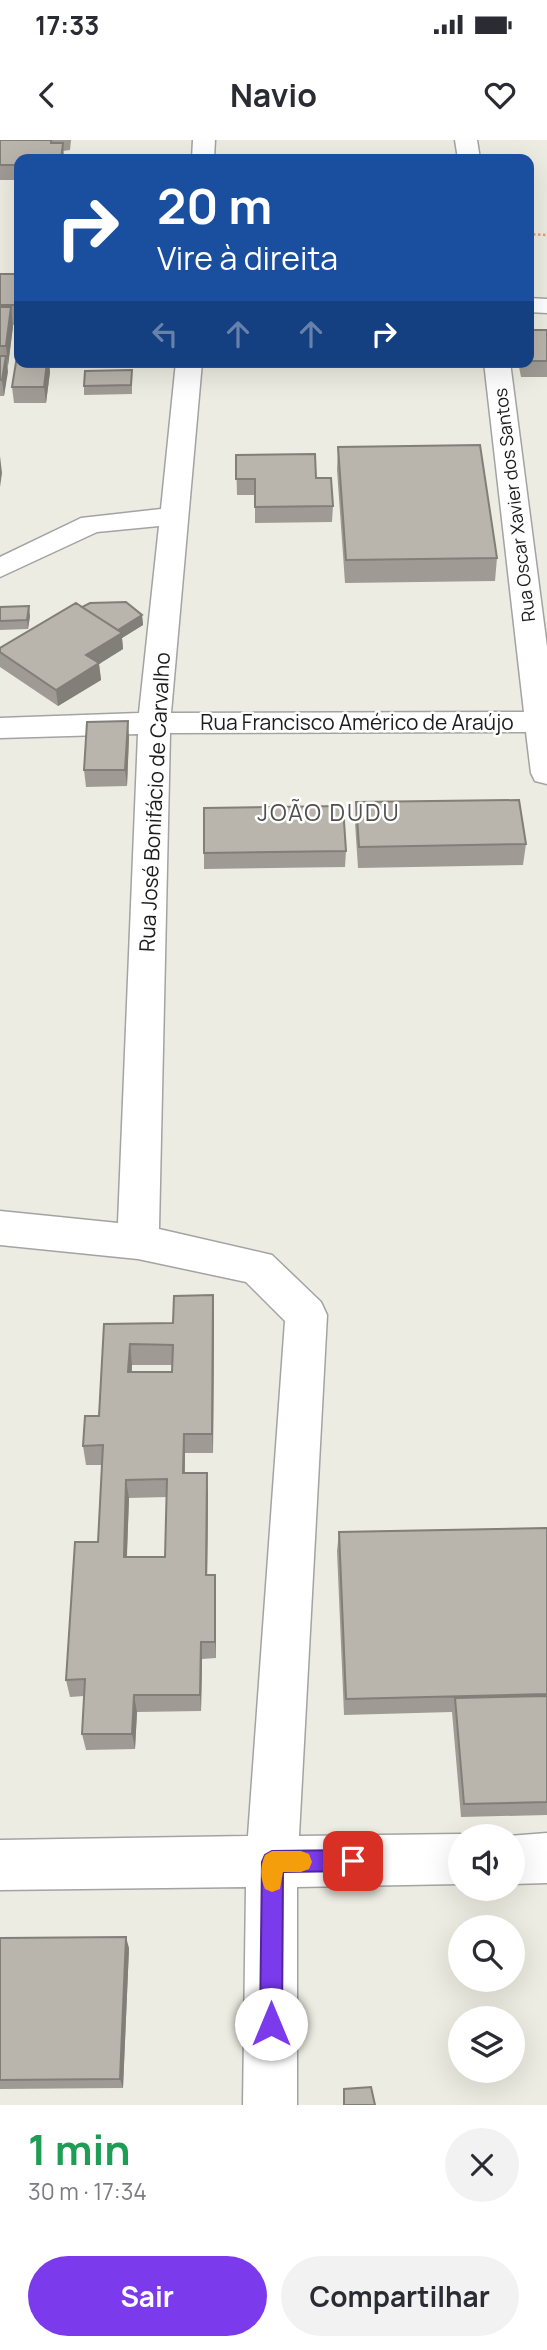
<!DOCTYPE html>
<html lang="pt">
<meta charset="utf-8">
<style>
:root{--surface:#fff;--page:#f2f2f3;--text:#2b2b33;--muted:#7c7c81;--accent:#7c3aed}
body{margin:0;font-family:Manrope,sans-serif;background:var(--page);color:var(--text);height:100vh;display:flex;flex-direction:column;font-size:26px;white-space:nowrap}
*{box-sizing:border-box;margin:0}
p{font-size:23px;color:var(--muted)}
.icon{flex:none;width:38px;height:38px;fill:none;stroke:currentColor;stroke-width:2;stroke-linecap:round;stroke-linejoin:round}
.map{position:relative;height:1965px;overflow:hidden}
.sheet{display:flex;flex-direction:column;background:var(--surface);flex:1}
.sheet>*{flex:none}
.guide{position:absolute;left:14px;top:14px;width:520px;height:214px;border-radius:14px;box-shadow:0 7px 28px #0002;background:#1a4fa0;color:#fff;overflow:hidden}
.tools{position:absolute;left:448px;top:1684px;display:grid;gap:14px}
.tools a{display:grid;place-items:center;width:77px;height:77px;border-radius:50%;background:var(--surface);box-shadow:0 7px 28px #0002;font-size:35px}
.pin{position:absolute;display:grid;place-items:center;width:60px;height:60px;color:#fff;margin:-30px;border-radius:14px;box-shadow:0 4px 10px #0006}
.me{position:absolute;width:77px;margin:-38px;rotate:0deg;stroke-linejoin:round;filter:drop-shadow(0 0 5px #0008)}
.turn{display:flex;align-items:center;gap:24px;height:147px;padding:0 28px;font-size:32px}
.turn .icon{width:91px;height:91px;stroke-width:2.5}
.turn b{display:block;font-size:49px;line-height:60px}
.lanes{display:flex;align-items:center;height:66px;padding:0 28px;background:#0003;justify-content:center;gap:35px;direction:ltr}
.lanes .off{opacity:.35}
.round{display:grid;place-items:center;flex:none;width:74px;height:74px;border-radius:37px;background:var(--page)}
.overview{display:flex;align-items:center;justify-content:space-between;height:119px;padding:0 28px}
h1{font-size:42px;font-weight:700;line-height:52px;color:#1e9e55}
.cta{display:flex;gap:14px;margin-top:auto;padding:14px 28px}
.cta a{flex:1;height:80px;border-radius:42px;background:var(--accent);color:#fff;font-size:28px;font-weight:700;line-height:80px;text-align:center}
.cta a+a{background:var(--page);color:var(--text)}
.status{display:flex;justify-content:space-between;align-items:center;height:49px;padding:0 35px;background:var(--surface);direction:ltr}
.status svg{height:19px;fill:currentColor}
header{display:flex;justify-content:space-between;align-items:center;height:91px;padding:0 28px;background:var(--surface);font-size:32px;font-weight:700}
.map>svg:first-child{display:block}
</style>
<div class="status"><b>17:33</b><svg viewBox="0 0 49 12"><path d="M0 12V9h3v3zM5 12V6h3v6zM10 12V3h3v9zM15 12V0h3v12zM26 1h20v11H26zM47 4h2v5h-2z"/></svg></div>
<header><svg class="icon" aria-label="back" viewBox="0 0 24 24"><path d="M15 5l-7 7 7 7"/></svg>Navio<svg class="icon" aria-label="heart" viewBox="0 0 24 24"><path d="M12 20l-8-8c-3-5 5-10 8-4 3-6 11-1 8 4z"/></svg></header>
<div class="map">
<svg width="547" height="1965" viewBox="0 0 547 1965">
<rect width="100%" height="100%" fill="#edece2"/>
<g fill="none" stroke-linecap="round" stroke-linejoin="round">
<defs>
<path id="street" d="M193,0h22l-1,19h-22z
M455,0h22l3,19h-22z
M528,158l19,1v14l-19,-1z
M176,222h26l-31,351 353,-1 -40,-350h26l37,285v137l-12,-3 -4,-8 -5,-41 -356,1 -11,496 113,26 49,47 6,13 -28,521 161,-2 5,2h-5v48l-163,3v218h-54l3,-218 -246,3v-50l248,-4 37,-515 -39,-39 -108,-23 -138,-14v-34l118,12 20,-489 -138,4v-20l139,-5 20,-187 -62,6 -97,45v-20l81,-39 80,-9z
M547,1693v50l-34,1v-48h-5z"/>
</defs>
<!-- street casing -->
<use href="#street" stroke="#a3a3a3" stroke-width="3"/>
<!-- path -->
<path stroke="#f1966f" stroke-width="2.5" stroke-dasharray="2.5 2.5" stroke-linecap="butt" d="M528,94l19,1"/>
<!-- street -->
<use href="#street" fill="#fff" fill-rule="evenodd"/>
</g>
<!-- wall -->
<path fill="#9f9b94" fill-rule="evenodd" d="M0,0h71l-1,10 -7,1 -44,8v21h-19z
M0,134h19v51h-6l-9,71h-4z
M528,190h19v47h-26l-3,-15h10z
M19,222h30l1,10 -4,31h-32l-2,-16z
M132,230v24l-48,1v-9z
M338,307l159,111 -2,23 -150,2 -8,-113z
M236,315l80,23 17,28 -1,16 -77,1v-28h-18z
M0,467l30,9 -2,13 -28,1z
M82,467l60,8 1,10 -21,13 1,11 -24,15 2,16 -43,26 -58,-39v-19z
M129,597l-2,49 -41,1 -2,-17z
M356,662l170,42 -3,21 -165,3 -3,-45z
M346,711l-1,16 -141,2v-16z
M213,1155l1,21 -1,137h-28v20l23,19 -1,83h8l1,83 -14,1 -1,52 -64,1 -2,37 -49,1 -4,-16 2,-38 -14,1 -4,-17 32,-138 4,-77h-16l-3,-19 16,-30 5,-92 69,-1zM132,1225h40v7h-40zM167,1357l-2,60h-38l2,-59z
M547,1388v287l-86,2 -9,-105 -108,3 -7,-164 2,-19z
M0,1798l129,10 -6,140 -123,1z"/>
<!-- shaded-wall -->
<path fill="#827e78" d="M63,3l1,16h-3z
M11,167l2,20 -5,39 -2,-20z
M6,216l2,16 -4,24 -2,-16z
M47,222h2l1,10 -4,31 -2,-16z
M0,316l2,17 -2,14z
M29,466l1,10 -2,13 -1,-9z
M142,475l1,10 -21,13 1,11 -24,15 2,16 -43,26 -2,-16 30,-35 27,-21z
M128,581l1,16 -2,49 -2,-16z
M213,1155l1,21 -1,137 -1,-19z
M130,1204l2,21 -2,26 -2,-19z
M184,1294l1,19 -1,39 -1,-19z
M207,1333l1,19 -1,101 -1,-18z
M126,1340l3,18 -3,77 -2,-18z
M215,1435l1,17v66l-1,-16z
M201,1502l1,17 -1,52 -1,-16z
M134,1555l3,17 -2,37 -3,-15z
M126,1797l3,11 -6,140 -3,-9z"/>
<!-- building -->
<path fill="#b9b4ac" stroke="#827e78" stroke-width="2" fill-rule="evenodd" d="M0,0h51v3h12l-2,16h-42v6h-19z
M0,134h19v31h-19z
M0,167h11l-5,39h-6z
M528,190h19v31h-19z
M0,216h6l-4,24h-2z
M17,216h2v6h28l-3,25h-32z
M132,230l-1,15 -47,1 1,-15z
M480,305l17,113 -151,2 -8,-113z
M315,314l1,24h15l2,28 -78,1v-28h-19v-24z
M126,462l16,13 -24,15 -36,-23 8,-4z
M76,463l46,30 -36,22 13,8 -43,27 -56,-38v-4z
M29,466l-2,14 -27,1v-14z
M128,581l-3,49h-41l3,-48z
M519,660l7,44 -167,3 -3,-45z
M343,666l3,45 -142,2v-45z
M213,1155l-1,139h-28l-1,39h24l-1,102h9v67h-14l-1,53h-66l-2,39h-50l3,-55 -19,1 9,-138h23l5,-97 -20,1 2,-30h14l5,-92 69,-1 1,-27zM130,1204l43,1 -1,27h-44zM167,1339l-2,78h-41l2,-77z
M547,1388v166l-201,5 -7,-167z
M547,1556v106l-83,2 -9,-106z
M126,1797l-6,142 -120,1v-142z
M371,1947l4,18h-31v-16z"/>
<!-- route -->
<path fill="#7c3aed" stroke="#51269a" stroke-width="2" d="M353,1710l7,4 3,7 -3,7 -7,3 -70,1 -1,152 -3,8 -8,3 -8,-3 -3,-8 2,-162 3,-7 7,-4z"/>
<!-- slow -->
<path fill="#f59e0b" d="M272,1711h29l8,3 3,8 -3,7 -8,3h-18l-3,17 -8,3 -7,-3c-5,-11 -5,-23 0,-34z"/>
<g text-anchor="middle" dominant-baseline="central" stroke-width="5" stroke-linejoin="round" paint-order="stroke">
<!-- far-street labels -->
<g font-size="18" fill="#1c1c1c" stroke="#fff">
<text transform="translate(514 365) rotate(-97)">Rua Oscar Xavier dos Santos</text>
</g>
<!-- street labels -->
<g font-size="21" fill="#1c1c1c" stroke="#fff">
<text x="357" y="582">Rua Francisco Américo de Araújo</text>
<text transform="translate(154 662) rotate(-87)">Rua José Bonifácio de Carvalho</text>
</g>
<!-- neighbourhood labels -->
<g font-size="23" letter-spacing="2" fill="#4f4f4f" stroke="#fff">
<text x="329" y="672">JOÃO DUDU</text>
</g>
</g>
</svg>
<div class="tools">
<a><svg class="icon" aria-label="sound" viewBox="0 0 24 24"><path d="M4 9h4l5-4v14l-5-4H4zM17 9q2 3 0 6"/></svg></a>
<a><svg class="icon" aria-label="search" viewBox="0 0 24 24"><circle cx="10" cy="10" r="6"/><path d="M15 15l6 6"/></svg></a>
<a><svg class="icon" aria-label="layers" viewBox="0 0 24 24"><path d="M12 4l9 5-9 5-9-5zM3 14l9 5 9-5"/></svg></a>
</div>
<div class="pin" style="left:353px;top:1721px;background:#d93025"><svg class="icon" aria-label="arrive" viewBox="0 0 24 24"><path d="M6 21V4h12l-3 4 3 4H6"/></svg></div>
<svg class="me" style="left:271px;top:1884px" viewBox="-20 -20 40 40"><circle r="19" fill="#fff"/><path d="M0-13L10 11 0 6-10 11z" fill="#7c3aed"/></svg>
<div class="guide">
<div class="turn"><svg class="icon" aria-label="right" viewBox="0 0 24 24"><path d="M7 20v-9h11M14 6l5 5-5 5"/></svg><div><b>20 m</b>Vire à direita</div></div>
<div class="lanes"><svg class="icon off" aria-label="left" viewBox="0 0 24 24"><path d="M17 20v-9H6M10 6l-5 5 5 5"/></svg><svg class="icon off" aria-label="ahead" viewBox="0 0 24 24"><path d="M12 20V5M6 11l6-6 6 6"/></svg><svg class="icon off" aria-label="ahead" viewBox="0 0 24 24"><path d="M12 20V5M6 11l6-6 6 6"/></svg><svg class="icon" aria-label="right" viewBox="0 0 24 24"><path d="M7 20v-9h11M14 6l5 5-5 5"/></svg></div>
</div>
</div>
<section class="sheet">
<div class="overview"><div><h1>1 min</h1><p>30 m · 17:34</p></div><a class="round"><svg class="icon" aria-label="close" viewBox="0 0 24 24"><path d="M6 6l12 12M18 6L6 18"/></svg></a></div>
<div class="cta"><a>Sair</a><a>Compartilhar</a></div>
</section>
